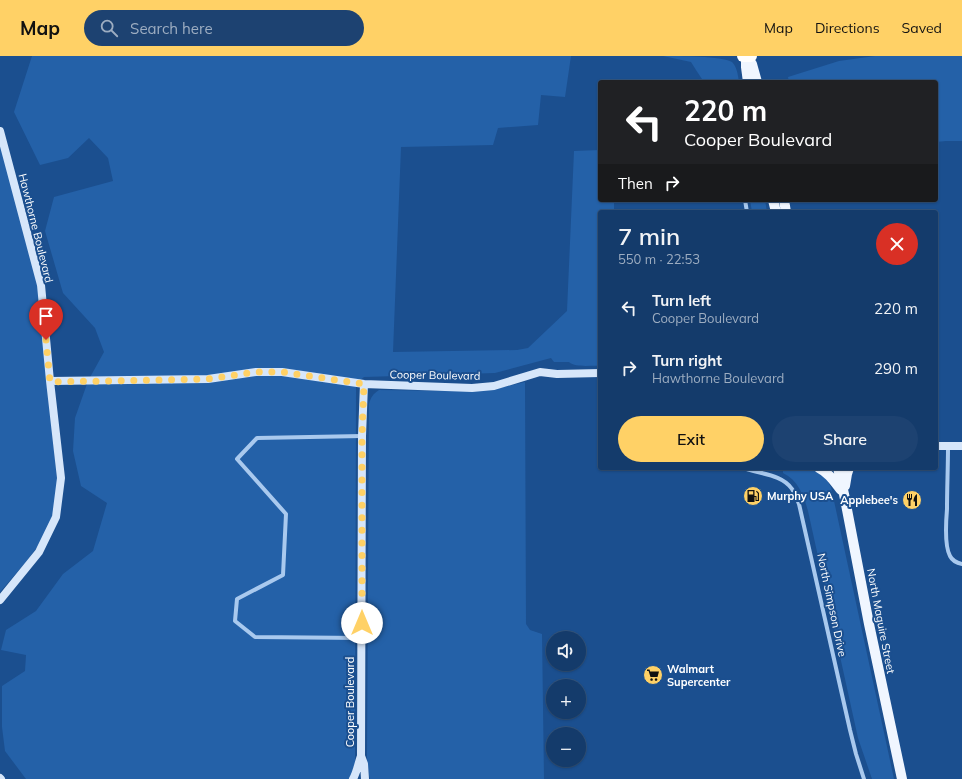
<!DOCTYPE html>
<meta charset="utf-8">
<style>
:root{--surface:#143b6b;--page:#1d4271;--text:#f1f3f6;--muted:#9dadc1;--line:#33557e;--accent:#ffd166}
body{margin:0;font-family:Mulish,sans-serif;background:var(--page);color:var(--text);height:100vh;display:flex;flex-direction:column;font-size:15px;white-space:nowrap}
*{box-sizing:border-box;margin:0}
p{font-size:13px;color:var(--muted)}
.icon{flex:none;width:22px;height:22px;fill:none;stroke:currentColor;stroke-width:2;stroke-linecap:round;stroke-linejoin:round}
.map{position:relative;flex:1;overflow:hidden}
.details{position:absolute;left:598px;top:154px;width:340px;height:260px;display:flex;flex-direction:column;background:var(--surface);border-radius:4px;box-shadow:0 1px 3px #0004,0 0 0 1px var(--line)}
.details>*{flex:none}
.banner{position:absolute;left:598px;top:24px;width:340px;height:122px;border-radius:4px;box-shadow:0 1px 3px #0004,0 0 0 1px var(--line);background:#202124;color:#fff;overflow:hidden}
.fabs{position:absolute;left:546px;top:575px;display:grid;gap:8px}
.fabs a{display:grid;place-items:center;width:40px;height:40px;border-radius:50%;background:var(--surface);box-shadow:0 1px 3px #0004,0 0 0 1px var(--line);font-size:20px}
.pin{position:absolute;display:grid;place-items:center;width:34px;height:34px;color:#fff;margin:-41px -17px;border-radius:50% 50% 50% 0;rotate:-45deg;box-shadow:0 0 4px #0007}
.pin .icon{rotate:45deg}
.me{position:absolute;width:44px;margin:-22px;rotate:0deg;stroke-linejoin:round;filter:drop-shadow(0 0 3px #0008)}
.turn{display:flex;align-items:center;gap:14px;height:84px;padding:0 20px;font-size:18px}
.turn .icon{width:52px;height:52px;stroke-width:2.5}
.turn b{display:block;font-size:28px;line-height:34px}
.then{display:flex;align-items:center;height:38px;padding:0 20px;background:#0003;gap:8px;font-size:15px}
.round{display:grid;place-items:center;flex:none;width:42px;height:42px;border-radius:21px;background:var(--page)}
.overview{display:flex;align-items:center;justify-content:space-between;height:68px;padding:0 20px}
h1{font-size:24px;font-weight:600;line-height:30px}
.cta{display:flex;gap:8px;margin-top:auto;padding:8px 20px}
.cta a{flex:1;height:46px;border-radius:24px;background:var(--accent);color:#111;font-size:16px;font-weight:600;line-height:46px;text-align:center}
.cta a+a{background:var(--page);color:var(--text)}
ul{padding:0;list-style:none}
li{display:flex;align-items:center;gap:12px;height:60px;padding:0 20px}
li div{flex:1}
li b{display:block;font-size:15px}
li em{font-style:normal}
header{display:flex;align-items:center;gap:24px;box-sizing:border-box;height:56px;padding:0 20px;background:var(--accent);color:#111}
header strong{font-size:19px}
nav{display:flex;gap:22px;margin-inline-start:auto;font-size:14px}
.search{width:280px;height:36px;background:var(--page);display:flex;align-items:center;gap:10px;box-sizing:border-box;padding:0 14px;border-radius:22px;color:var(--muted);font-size:15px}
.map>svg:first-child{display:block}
</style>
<header>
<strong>Map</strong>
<div class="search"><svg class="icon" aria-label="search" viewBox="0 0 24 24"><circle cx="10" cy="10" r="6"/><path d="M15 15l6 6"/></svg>Search here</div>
<nav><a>Map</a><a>Directions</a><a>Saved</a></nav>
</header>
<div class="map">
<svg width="962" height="723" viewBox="0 0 962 723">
<rect width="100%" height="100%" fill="#1b4f8f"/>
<!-- green -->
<path fill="#2461a8" d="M32,0h539l-6,41 -24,-2 -3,30 -40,3 -5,17 -92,2 -8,205 124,-2 11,-2 39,-37 7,-160 26,-1v50h14v12h-14v154c-9,-1 -24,2 -31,-4h-15l-3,-4 -56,15 -131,4 -5,4 -3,5 -1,377 -3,10 -2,6h-324l-21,-28 -3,-24v-41l23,-15 1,-16 -25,-5 5,-20 30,-19 27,-37 30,-23 14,-48 -26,-17 -8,-35 2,-33 13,-37 16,-29 -9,-24 -32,-35 -18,-62 9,-34 59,-16 -5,-23 -19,-20 -21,20 -28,7 -26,-53z
M663,0c15,0 59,0 69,6 5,5 6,13 7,20h-35l-8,-12 -5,-8z
M875,0h87v85h-16l-10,1v-60h-147l-1,-5 51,-16z
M0,72l40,168 18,196 -8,34 -9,16 -16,21 -25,29z
M750,144h15l2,12h-15z
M525,326l1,242 4,6 12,4 2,145h-174l-1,-4 -2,-17 2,-354c2,-7 4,-10 10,-14l75,1 50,-4z
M783,412c13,0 31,-3 41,8 3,3 5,8 7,11l63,292h-22l-14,-41 -50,-227c-4,-15 -10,-31 -25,-38z"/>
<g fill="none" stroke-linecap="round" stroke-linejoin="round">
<!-- street -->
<path stroke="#a9c9ee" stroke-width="4" d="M745,144l2,12
M948,391c0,20 -1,41 -1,62 -1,12 -3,36 3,47 2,4 7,7 12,8
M743,412c16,6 39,6 49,21 3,4 5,10 7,15l51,226 6,24 8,25
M361,582l-106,-1 -20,-16 2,-22 46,-24 3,-61 -49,-55 20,-21 105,-2"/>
<!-- secondary -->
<path stroke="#d6e6fa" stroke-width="8" d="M0,75l41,154 9,96 11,97 -5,39 -17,35 -39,48
M50,325l158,-2 48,-7h26l82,12 108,4 22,-2 46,-14 17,2 43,-1
M364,328l-2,52 -1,320 3,8 1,15
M936,390h26
M0,722l1,1
M353,723c4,-7 5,-15 8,-23"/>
<!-- primary -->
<path stroke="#f0f6ff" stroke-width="10" d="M746,0v11l2,15
M746,1l6,7 5,18
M773,144l3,12
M784,144l2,12
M819,412c10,5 15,13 22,22
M838,412l6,26 25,130 33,155
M845,430l2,-12 2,-6"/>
<!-- highway -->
<path stroke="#fff" stroke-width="12" d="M743,0h8"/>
</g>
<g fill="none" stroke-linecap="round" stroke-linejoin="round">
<!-- route -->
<path stroke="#ffd166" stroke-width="7" stroke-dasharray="0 12.6" d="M46,284l4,42 158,-3 48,-7h26l82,12 -2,52v187"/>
</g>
<!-- icons -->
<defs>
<symbol id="fuel-disc" viewBox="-11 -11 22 22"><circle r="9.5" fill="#ffd166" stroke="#1b4f8f"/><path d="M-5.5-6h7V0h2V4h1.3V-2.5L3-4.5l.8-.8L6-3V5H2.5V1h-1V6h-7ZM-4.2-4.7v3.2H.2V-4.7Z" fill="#111"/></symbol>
<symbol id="restaurant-disc" viewBox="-11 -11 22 22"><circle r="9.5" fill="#ffd166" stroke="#1b4f8f"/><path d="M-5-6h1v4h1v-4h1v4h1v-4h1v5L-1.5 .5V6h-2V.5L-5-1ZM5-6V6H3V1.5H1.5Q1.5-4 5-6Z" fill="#111"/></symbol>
<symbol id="supermarket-disc" viewBox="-11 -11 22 22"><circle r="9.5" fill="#ffd166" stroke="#1b4f8f"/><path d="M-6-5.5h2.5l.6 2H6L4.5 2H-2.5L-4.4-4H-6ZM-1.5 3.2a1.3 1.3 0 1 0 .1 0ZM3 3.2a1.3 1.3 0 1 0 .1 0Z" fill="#111"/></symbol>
</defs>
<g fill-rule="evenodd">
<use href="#fuel-disc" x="742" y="429" width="22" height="22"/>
<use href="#restaurant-disc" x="901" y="433" width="22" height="22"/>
<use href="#supermarket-disc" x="642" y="608" width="22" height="22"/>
</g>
<g text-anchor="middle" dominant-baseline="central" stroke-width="4" stroke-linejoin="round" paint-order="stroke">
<!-- street labels -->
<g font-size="11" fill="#fff" stroke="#1b4f8f">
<text transform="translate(36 172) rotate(76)">Hawthorne Boulevard</text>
<text transform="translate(435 319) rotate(1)">Cooper Boulevard</text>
<text transform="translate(832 549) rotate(78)">North Simpson Drive</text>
<text transform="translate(881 565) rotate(79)">North Maguire Street</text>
<text transform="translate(350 646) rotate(-90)">Cooper Boulevard</text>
</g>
<!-- poi labels -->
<g font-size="11" font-weight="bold" fill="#fff" stroke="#1b4f8f" text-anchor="start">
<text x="767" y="440">Murphy USA</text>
<text x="898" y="444" text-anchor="end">Applebee's</text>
<text x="667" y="613">Walmart<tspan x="667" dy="13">Supercenter</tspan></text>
</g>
</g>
</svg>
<div class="fabs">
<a><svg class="icon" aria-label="sound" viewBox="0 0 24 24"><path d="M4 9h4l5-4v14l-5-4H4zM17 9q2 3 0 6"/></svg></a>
<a>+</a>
<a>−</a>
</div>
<div class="pin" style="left:46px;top:284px;background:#d93025"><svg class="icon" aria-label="arrive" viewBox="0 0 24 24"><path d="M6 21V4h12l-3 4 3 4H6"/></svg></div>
<svg class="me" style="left:362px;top:567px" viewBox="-20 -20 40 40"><circle r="19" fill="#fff"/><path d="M0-13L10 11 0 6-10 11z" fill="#ffd166"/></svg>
<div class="banner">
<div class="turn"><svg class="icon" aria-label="left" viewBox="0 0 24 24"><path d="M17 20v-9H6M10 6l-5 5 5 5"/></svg><div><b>220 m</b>Cooper Boulevard</div></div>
<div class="then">Then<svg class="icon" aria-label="right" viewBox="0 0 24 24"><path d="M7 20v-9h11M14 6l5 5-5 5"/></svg></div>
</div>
<section class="details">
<div class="overview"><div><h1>7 min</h1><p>550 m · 22:53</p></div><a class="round" style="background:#d93025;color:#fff"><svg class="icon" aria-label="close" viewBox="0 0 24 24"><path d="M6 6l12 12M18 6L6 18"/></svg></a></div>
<ul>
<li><svg class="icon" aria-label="left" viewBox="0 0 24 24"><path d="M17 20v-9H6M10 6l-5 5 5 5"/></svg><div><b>Turn left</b><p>Cooper Boulevard</p></div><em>220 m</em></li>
<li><svg class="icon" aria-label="right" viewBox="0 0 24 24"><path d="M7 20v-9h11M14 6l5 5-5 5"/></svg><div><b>Turn right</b><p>Hawthorne Boulevard</p></div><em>290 m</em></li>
</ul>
<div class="cta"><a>Exit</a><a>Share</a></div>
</section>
</div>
